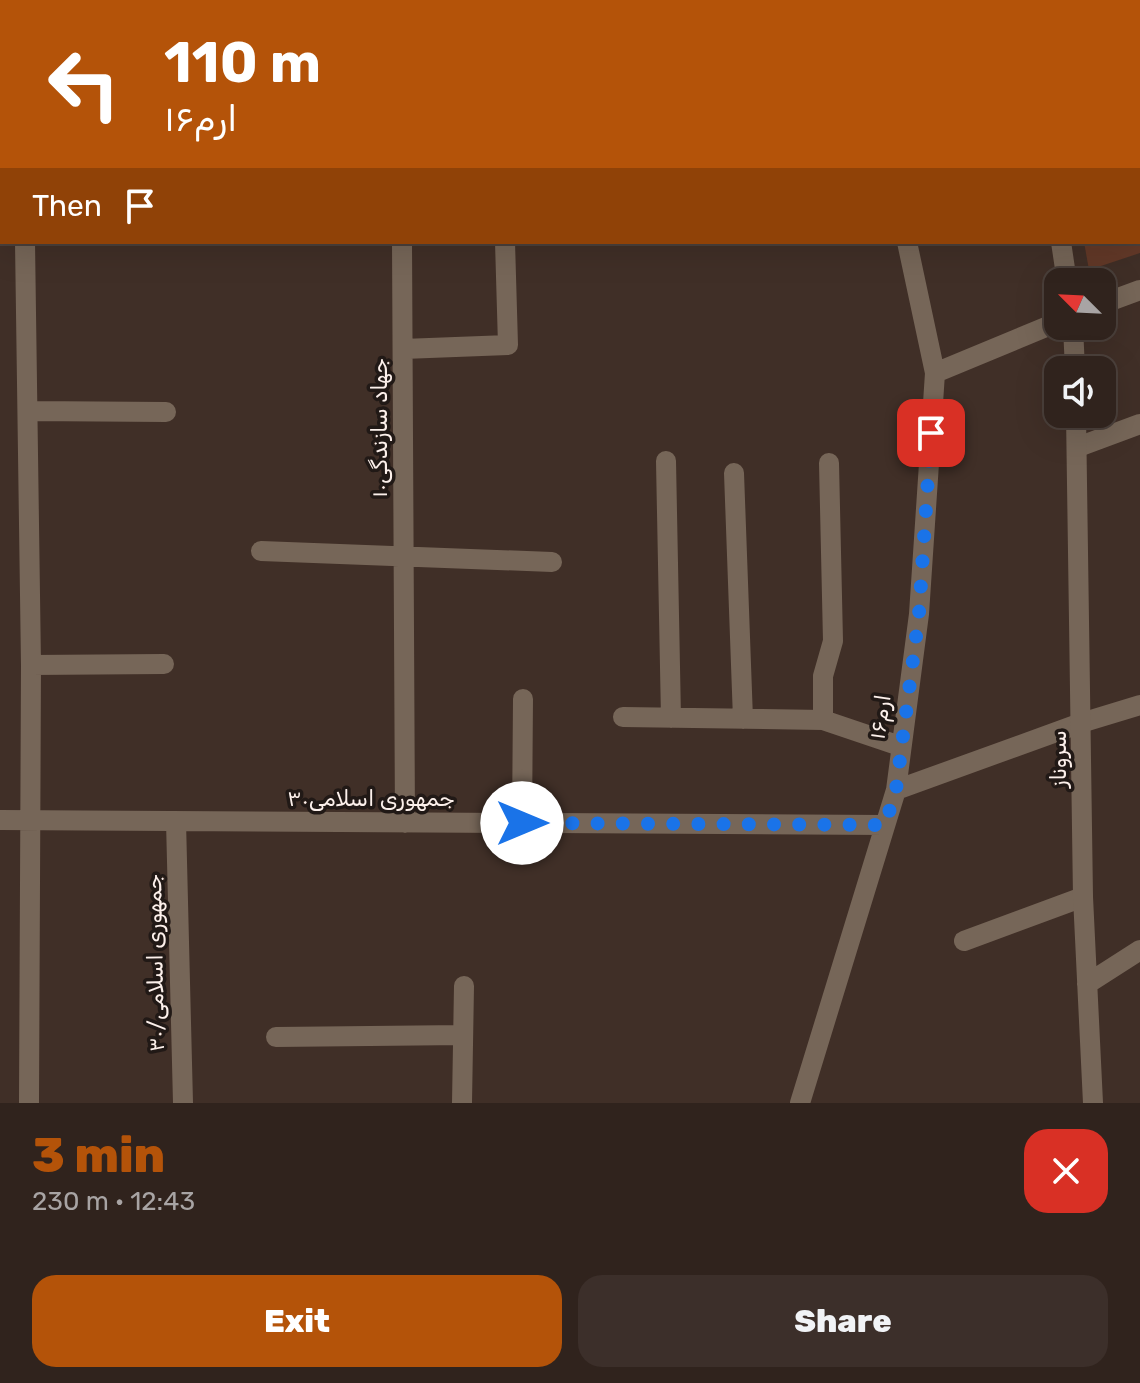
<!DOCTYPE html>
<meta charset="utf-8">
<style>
:root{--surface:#30231d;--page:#3c2f2a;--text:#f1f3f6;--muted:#a8a4a4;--line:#4b403b;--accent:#b45309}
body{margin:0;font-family:Rubik,"Noto Naskh Arabic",sans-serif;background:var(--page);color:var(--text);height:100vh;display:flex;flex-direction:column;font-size:30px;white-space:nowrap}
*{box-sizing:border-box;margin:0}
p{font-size:26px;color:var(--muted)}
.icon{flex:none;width:44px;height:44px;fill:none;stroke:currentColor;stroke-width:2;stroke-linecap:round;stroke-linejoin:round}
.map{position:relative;height:1103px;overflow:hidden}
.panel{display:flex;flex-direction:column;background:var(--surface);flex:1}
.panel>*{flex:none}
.hud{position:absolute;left:0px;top:0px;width:1140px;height:244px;box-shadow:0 8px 32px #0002,0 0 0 2px var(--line);background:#b45309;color:#fff;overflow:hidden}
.needle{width:52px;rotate:294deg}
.buttons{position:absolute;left:1044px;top:268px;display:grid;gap:16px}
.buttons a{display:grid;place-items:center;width:72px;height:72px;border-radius:16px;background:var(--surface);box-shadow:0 8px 32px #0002,0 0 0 2px var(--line);font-size:40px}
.pin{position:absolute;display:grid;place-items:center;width:68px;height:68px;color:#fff;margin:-34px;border-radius:16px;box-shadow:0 4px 12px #0006}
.me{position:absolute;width:88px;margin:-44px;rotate:90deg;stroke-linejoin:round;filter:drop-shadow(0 0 6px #0008)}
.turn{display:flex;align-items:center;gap:28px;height:168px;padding:0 32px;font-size:36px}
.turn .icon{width:104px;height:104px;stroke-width:2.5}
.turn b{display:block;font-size:56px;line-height:68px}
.then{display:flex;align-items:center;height:76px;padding:0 32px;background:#0003;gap:16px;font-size:30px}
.round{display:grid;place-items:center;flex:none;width:84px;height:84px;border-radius:24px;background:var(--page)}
.overview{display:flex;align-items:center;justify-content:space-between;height:136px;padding:0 32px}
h1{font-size:48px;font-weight:800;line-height:60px;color:var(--accent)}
.button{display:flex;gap:16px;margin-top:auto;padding:16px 32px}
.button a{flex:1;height:92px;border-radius:24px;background:var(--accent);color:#fff;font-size:32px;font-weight:800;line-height:92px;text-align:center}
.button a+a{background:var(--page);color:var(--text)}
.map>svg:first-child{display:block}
</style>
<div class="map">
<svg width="1140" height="1103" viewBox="0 0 1140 1103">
<rect width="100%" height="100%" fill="#402f27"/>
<!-- green -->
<path fill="#476048" d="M0,0h272l1,2h-271l-2,163z"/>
<!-- building -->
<path fill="#633928" d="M1084,242h56v11l-51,17z"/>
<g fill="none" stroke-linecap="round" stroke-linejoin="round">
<!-- service -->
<path stroke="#766658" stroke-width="11" d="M755,2l4,-2"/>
<!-- minor -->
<path stroke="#766658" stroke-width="20" d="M290,0l1,2
M856,0v2
M1094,2l4,-2
M25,242l6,423 -2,438
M402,242l3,581
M1102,304l38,-14
M403,349l105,-4 -3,-103
M935,373l123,-51
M29,411l137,1
M1078,447l62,-23
M666,461l5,257
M734,473l9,246
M261,551l291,11
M31,665l133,-1
M623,717l200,3 77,26
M823,720v-44l10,-35 -4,-178
M896,790l185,-67 59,-18
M0,820l885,5
M176,821l7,282
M522,823l1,-124
M964,941l119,-44
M276,1037l187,-2
M462,1103l2,-117
M800,1103l96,-313 23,-176 16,-241 -28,-131"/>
<!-- tertiary -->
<path stroke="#766658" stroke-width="20" d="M1013,0v2
M1061,242l6,40
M1073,326l2,44
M1076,414l7,483 10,206
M1087,984l53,-34"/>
<!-- secondary -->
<path stroke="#9c826c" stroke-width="20" d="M452,2l4,-2
M0,209l2,-1"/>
</g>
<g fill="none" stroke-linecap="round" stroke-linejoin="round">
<!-- route -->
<path stroke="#1a73e8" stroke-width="14" stroke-dasharray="0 25.2" d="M522,823l363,2 11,-35 23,-176 12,-181"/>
</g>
<g text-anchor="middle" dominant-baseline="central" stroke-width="7" stroke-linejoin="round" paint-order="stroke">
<!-- street labels -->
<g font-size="22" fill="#fcf0eb" stroke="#211916">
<text transform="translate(379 428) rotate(-90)">جهاد سازندگی۱۰</text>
<text transform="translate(880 717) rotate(-82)">ارم۱۶</text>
<text transform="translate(1058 759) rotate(-90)">سروناز</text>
<text x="371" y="798">جمهوری اسلامی۳۰</text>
<text transform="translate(155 963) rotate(-91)">۳۰/جمهوری اسلامی</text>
</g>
</g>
</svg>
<div class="buttons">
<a><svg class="needle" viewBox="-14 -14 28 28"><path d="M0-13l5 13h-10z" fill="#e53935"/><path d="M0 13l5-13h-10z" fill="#a8a4a4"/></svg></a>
<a><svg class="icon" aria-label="sound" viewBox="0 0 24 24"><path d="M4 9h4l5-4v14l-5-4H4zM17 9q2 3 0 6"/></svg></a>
</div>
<div class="pin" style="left:931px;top:433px;background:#d93025"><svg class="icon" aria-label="arrive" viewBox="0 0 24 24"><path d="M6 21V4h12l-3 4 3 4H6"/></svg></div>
<svg class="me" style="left:522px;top:823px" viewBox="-20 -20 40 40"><circle r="19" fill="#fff"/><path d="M0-13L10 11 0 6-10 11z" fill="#1a73e8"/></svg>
<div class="hud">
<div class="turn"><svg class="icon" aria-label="left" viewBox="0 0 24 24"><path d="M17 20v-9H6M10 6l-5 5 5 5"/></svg><div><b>110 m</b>ارم۱۶</div></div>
<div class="then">Then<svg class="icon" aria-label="arrive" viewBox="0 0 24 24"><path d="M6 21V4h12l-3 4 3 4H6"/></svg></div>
</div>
</div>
<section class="panel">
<div class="overview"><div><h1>3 min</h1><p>230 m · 12:43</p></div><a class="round" style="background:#d93025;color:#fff"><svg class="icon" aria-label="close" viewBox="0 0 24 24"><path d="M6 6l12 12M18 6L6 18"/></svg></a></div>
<div class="button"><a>Exit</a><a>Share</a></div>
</section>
